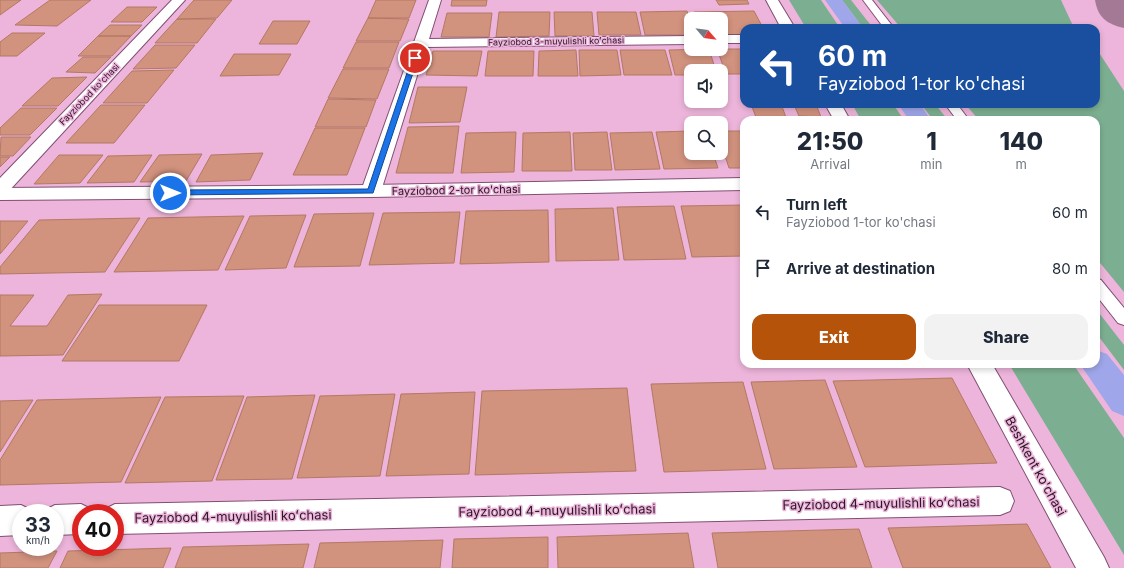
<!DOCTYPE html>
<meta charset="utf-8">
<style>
:root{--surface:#fff;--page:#f2f2f3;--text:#1f2937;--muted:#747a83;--accent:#b45309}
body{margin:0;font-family:Inter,sans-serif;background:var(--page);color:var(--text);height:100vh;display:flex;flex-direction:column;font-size:15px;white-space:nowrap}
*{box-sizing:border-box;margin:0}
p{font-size:13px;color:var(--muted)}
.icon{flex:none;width:22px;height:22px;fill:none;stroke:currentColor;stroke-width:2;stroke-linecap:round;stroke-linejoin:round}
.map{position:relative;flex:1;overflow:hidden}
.panel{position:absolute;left:740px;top:116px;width:360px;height:252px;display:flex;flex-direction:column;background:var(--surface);border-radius:12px;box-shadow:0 2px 6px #0003}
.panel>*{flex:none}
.banner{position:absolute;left:740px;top:24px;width:360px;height:84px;border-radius:12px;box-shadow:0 2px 6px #0003;background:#1a4fa0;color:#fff;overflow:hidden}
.needle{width:26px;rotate:118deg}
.buttons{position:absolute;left:684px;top:12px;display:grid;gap:8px}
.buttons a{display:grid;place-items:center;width:44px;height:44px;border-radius:8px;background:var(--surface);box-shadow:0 2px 6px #0003;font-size:20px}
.speed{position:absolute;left:12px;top:504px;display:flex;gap:8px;font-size:20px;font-weight:700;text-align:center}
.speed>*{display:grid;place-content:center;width:52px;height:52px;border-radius:50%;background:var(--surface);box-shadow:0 2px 6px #0003;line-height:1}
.speed small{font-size:10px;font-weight:400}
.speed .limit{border:6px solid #d22;background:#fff;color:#111}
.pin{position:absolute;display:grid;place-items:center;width:34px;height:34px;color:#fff;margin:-17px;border:2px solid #fff;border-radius:50%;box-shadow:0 1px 4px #0007}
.me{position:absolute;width:44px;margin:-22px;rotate:90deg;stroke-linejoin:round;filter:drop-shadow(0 0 3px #0008)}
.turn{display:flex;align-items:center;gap:14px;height:84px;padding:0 12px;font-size:18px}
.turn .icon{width:52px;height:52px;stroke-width:2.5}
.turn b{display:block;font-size:28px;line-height:34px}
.eta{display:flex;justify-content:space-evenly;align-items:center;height:68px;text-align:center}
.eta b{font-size:24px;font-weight:800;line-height:28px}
.action{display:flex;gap:8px;margin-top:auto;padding:8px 12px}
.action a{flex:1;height:46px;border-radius:12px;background:var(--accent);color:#fff;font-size:16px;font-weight:800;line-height:46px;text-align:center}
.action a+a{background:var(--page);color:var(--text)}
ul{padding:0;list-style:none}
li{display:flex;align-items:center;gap:12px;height:56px;padding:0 12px}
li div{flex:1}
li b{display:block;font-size:15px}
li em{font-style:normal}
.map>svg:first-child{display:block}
</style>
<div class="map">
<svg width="1124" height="568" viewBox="0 0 1124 568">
<rect width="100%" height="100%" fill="#edb5db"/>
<!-- green -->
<path fill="#7caf91" d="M789,0h32l19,28h-34z
M842,0h9l22,28h-10z
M877,0h184l13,28h-173z
M1096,48l28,43v201l-28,-34v-138h-117l-14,-16h131z
M852,104h41l11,16h-43z
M921,104h14l13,16h-15z
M1096,309l28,36v25l-28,-37z
M1009,364h64l51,74v117z"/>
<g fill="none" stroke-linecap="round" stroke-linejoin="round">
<!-- canal -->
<path fill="#9fa7ea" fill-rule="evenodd" d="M825,0h17l21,28h-18z
M898,104h22l11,16h-22z
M1096,350l11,4 17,21v41l-12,-5 -32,-47h16z"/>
<!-- taxiway -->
<path fill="#a47996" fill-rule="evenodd" d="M1095,0h29v28c-17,-4 -26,-10 -29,-28z"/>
</g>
<!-- building -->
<path fill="#d1927e" stroke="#b47864" d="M0,0h21l-21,15z
M50,0h41l-34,26 -42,-1z
M194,0h38l-15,18 -40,1z
M376,0h40l-7,18h-41z
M452,0h35l-1,6h-35z
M716,0h31l2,4 -30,1z
M127,7h30l-15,15h-31z
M687,11l4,12v12h-46l-5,-23z
M754,11l9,17h-19v7h-23v-16h-25l-2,-7z
M499,12h51l-1,24 -53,1z
M554,12h38l2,24h-39z
M597,12h39l5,23h-42z
M447,13h45l-3,24h-48z
M368,18l41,1 -9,22h-44z
M177,19h39l-19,24h-42z
M273,21h37l-13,23h-38z
M110,25h32l-11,11h-33z
M12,33h33l-28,23h-17v-14z
M98,36h33l-19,20h-34z
M356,42h43l-10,26h-46z
M155,45h40l-19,23 -43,1z
M709,49l7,22h-25v4h-16l-6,-25z
M717,49h27v25h-18z
M576,50l2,26h-40l1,-25z
M579,50h38l4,25 -41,1z
M620,50h45l7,25h-48z
M433,51h49l-5,25 -51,-1z
M488,51h46l-1,25h-48z
M234,54h57l-12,21 -59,1z
M83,57h28l-16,16 -29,-1z
M343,69h46l-12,30 -49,-1z
M174,70l-27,33h-44l29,-32z
M87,77l-29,29h-36l30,-28z
M418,87h49l-7,35 -51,1z
M328,99l48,1 -10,27h-51z
M751,104h30l6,16h-30z
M101,105h44l-31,38h-48z
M795,107h22l4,10 -22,-1z
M21,108h36l-27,27h-30v-7z
M459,126l-6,47h-57l12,-46z
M315,128h50l-18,47h-54z
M691,131v22h22l5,15 -54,1 -8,-37z
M721,131h23v37h-15l-8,-24z
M516,132l-2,40 -53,1 5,-40z
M570,132l2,39h-50l1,-38z
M607,132l5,38h-37l-2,-37z
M652,132l8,37 -45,1 -5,-37z
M1,137h30l-18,19h-13z
M263,153l-13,27 -54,2 15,-27z
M202,154l-16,27 -46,1 19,-27z
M59,155h44l-23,28 -46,1z
M152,155l-18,27 -47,1 21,-27z
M0,157h10l-10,10z
M744,205v51l-52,1 -11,-51z
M674,206l12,53 -62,1 -7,-53z
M613,208l6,52 -63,1 -1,-52z
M548,210l1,52 -89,2 6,-53z
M460,212l-6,51 -85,2 14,-52z
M374,213l-14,53 -66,1 20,-53z
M306,215l-20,53 -61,2 25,-54z
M244,216l-26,54 -104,2 34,-54z
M140,218l-35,54 -105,2v-7l39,-47z
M0,221h28l-28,33z
M102,294l-39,61 -63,1v-61h34l-24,31h37l21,-31z
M99,305h108l-28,56h-117z
M952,378l45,85 -132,4 -32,-86z
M825,380l32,87 -83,2 -23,-87z
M743,382l23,87 -102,3 -13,-88z
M627,388l9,83 -161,4 7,-84z
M475,392l-6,82 -83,2 15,-82z
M395,394l-15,82 -83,2 23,-82z
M315,395l-23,84 -76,1 31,-83z
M244,396l-32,85 -87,2 40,-86z
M161,397l-40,85 -121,3v-25l37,-60z
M33,400l-33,52v-51z
M1027,524l24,44h-148l-15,-40z
M859,529l13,39h-154l-6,-35z
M688,533l6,35h-136l-1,-31z
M548,537v31h-96l2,-29z
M443,540l-3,28h-126l6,-25z
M309,544l-6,24h-128l8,-21z
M171,548l-8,20h-103l8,-17z
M57,551l-9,17h-48v-15z"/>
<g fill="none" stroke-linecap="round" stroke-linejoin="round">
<defs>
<path id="service" d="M863,0h9l22,28h-10z
M945,104h12l12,16h-12z
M1096,278l5,2 23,28v17l-6,-2 -22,-28z"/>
<path id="minor" d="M172,0h13l-178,193 -7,2v-17z
M429,0h12l-12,39 262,-3v8l-265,3 -45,144 -3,4 -7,2 -7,-2 -3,-4z
M721,35h23v8h-23z
M1000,487l10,4 4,10 -4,10 -10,4 -885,19v-21h-12l2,-4 10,-5z
M81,504l10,5 2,4h-12v21l-26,1v-22h-12l2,-3 10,-5z
M21,505l10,5 2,3h-12v22l-21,1v-30z"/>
<path id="tertiary" d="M766,0h12l17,28h-14z
M825,104h16l9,16h-16z
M744,178v12l-373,7 -371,3v-12l371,-3z
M967,364h25l112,193 5,11h-33z"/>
</defs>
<!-- service casing -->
<use href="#service" stroke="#804f72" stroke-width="2"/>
<!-- minor casing -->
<use href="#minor" stroke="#804f72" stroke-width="2"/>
<!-- tertiary casing -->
<use href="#tertiary" stroke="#804f72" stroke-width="2"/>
<!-- service -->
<use href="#service" fill="#fff" fill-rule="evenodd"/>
<!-- minor -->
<use href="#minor" fill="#fff" fill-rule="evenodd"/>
<!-- tertiary -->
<use href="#tertiary" fill="#fff" fill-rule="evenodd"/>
</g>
<!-- route -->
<path fill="#1a73e8" stroke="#114b97" d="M415,56l3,2 -45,135 -203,2 -4,-2 4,-3 198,-1 44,-131z"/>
<g text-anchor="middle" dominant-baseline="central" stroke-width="3" stroke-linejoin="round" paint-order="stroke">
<!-- far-street labels -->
<g font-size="9" fill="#2b1725" stroke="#edb5db">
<text transform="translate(556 41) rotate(-1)">Fayziobod 3-muyulishli koʻchasi</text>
<text transform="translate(89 94) rotate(-46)">Fayziobod ko'chasi</text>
</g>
<!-- street labels -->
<g font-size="11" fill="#2b1725" stroke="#edb5db">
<text transform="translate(456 190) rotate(-1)">Fayziobod 2-tor ko'chasi</text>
</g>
<!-- near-street labels -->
<g font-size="13" fill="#2b1725" stroke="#edb5db">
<text transform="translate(1036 466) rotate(61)">Beshkent ko'chasi</text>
<text transform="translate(881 503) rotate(-1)">Fayziobod 4-muyulishli koʻchasi</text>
<text transform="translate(557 510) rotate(-1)">Fayziobod 4-muyulishli koʻchasi</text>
<text transform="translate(233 516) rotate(-1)">Fayziobod 4-muyulishli koʻchasi</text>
</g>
</g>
</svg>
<div class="buttons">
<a><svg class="needle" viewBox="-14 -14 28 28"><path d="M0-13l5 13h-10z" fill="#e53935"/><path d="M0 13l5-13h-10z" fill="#747a83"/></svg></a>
<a><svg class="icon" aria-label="sound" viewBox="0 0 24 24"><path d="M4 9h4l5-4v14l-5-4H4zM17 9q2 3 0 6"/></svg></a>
<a><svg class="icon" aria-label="search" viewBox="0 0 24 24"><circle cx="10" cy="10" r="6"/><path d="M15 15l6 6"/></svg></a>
</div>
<div class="speed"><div>33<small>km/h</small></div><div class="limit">40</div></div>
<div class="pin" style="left:415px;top:58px;background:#d93025"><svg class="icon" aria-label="arrive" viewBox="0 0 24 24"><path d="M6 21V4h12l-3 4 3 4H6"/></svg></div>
<svg class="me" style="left:170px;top:193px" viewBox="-20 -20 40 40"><circle r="17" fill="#1a73e8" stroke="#fff" stroke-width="3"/><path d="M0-11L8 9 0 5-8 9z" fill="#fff"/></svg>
<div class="banner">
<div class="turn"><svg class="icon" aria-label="left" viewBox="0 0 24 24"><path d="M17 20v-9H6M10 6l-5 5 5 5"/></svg><div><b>60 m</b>Fayziobod 1-tor ko'chasi</div></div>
</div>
<section class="panel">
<div class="eta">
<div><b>21:50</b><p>Arrival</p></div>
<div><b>1</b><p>min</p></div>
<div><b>140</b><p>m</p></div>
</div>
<ul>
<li><svg class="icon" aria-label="left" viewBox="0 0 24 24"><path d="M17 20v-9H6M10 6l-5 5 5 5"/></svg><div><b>Turn left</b><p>Fayziobod 1-tor ko'chasi</p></div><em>60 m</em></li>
<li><svg class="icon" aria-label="arrive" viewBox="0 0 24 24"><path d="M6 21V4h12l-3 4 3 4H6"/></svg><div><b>Arrive at destination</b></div><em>80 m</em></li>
</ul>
<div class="action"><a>Exit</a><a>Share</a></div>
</section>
</div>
